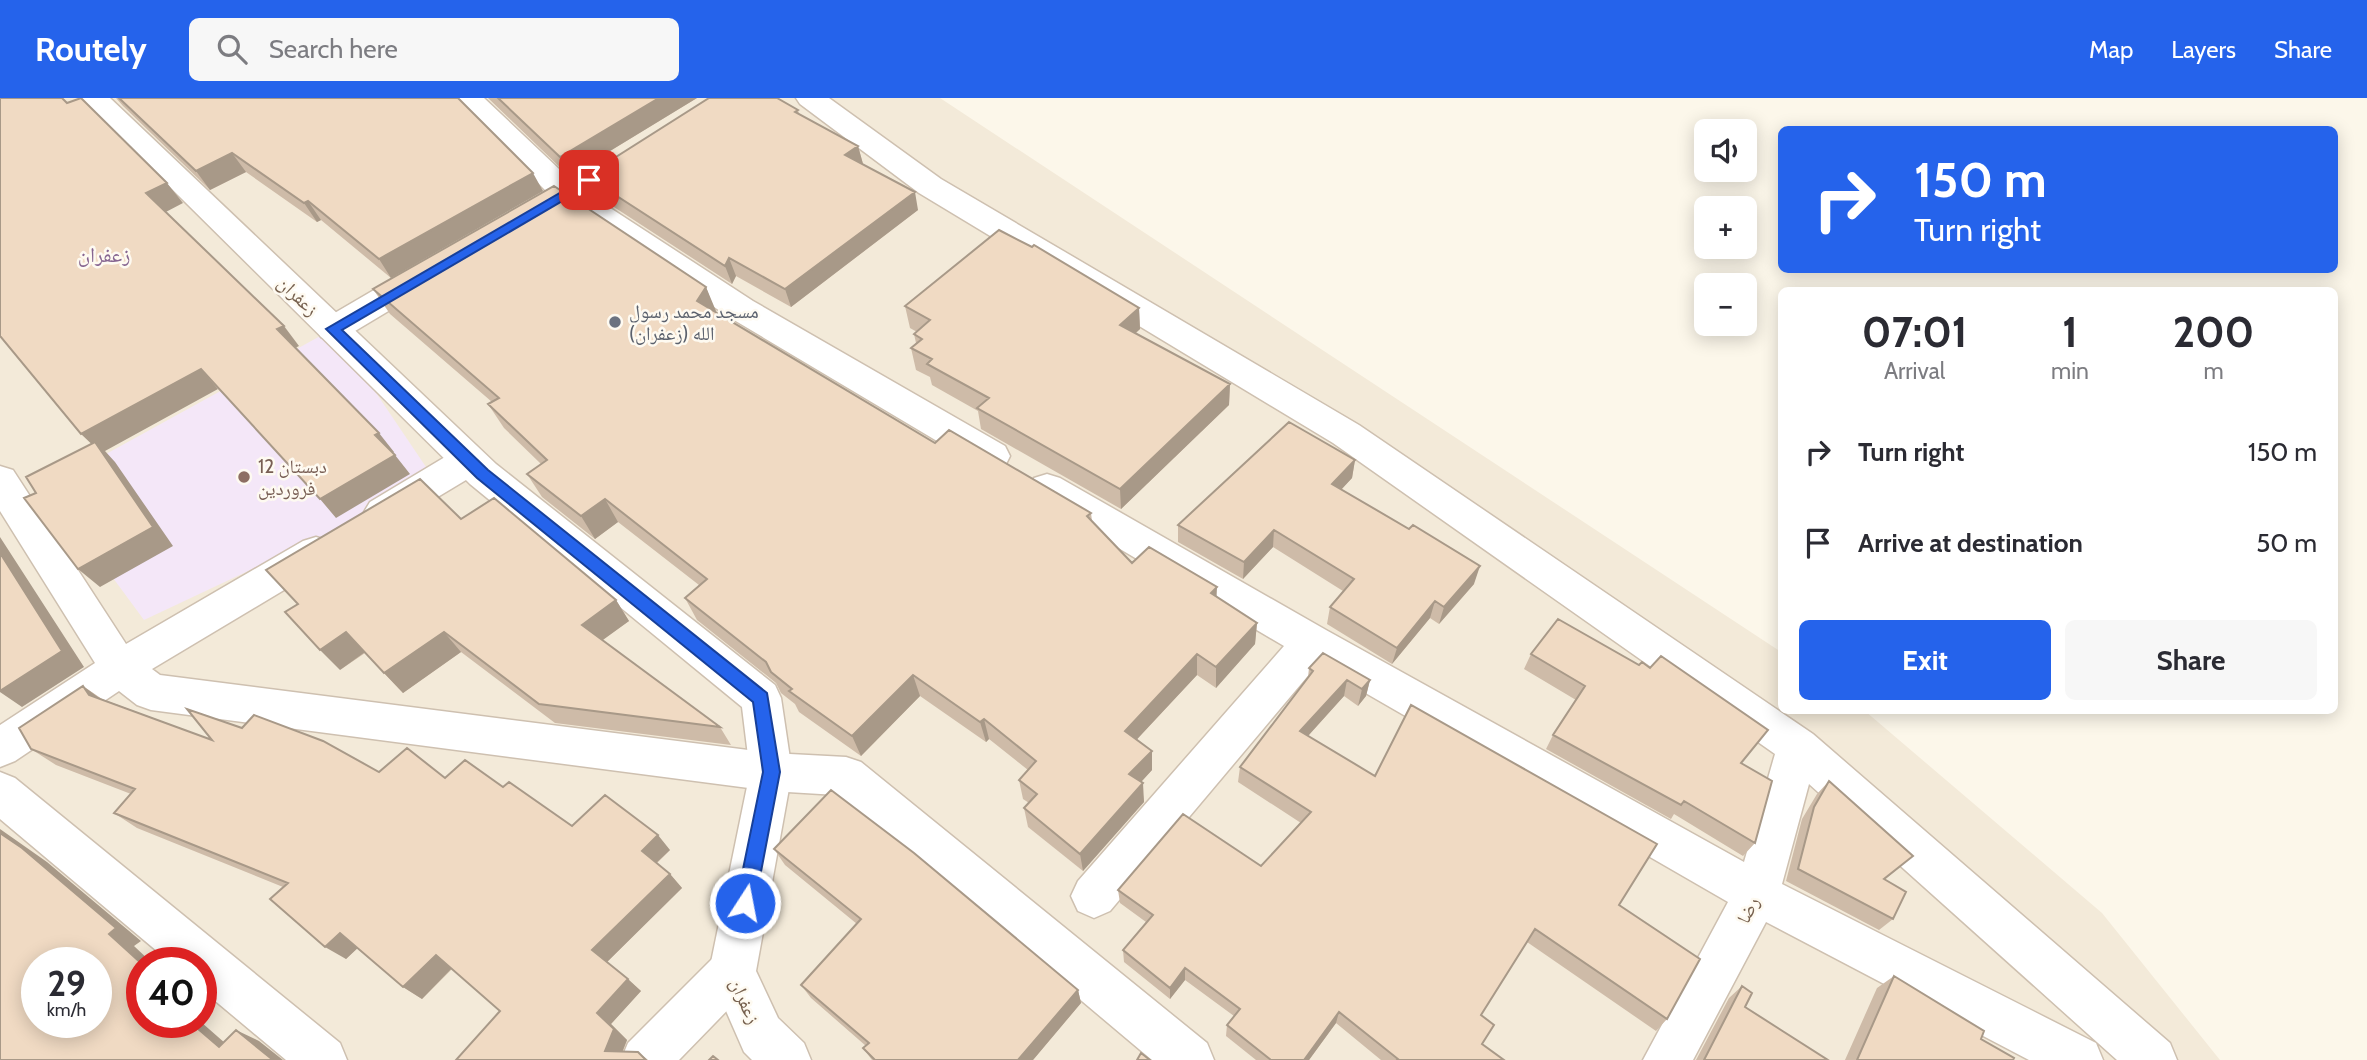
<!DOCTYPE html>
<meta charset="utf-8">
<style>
:root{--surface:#fff;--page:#f7f7f7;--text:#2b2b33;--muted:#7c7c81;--accent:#2563eb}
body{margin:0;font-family:Cabin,"Noto Naskh Arabic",sans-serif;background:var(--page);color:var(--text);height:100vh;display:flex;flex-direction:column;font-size:26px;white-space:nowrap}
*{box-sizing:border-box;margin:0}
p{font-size:23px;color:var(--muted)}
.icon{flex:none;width:38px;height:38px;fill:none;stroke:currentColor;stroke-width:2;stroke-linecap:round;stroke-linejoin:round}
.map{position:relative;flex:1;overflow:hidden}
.details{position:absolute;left:1778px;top:189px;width:560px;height:427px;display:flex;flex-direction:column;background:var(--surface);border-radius:10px;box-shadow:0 4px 18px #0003}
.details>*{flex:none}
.guide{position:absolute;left:1778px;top:28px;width:560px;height:147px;border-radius:10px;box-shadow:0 4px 18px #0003;background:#2563eb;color:#fff;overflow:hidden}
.controls{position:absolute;left:1694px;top:21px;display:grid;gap:14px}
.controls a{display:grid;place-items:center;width:63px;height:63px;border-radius:10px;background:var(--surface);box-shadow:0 4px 18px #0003;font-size:35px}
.speed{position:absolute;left:21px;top:849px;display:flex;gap:14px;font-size:35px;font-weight:700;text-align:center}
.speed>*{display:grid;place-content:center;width:91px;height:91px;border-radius:50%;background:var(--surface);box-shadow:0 4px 18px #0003;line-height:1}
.speed small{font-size:18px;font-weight:400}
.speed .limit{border:10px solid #d22;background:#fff;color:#111}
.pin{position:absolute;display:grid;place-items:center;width:60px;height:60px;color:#fff;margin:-30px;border-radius:14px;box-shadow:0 4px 10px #0006}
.me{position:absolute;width:77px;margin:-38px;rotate:11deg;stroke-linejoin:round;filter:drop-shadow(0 0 5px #0008)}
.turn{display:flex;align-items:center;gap:24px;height:147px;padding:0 21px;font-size:32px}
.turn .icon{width:91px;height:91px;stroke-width:2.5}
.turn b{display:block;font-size:49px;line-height:60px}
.eta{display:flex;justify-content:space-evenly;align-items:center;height:119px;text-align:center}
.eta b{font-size:42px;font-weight:800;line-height:49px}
.action{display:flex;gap:14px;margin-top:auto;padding:14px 21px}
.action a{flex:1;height:80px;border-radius:10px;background:var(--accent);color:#fff;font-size:28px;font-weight:800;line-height:80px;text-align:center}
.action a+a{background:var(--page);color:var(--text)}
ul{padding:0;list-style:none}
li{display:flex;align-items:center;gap:21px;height:91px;padding:0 21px}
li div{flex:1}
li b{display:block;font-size:26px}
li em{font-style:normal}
header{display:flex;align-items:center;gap:42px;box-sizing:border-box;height:98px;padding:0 35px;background:var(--accent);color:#fff}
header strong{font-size:33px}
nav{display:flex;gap:38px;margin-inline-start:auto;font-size:24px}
.search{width:490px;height:63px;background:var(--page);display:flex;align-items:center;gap:18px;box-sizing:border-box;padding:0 24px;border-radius:10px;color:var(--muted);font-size:26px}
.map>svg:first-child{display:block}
</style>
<header>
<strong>Routely</strong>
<div class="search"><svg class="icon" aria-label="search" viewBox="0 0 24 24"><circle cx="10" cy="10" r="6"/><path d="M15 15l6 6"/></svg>Search here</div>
<nav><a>Map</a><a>Layers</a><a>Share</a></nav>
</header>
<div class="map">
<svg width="2367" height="962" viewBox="0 0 2367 962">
<rect width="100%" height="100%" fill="#fcf7ea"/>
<!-- residential -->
<path fill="#f3ead9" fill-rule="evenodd" d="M0,0h940l841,554 1,58 83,1 237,202 118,147h-2220zM37,864h59v60h-59zM142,864h59v60h-59z"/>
<!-- education -->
<path fill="#f4e7f8" d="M333,231l93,138 -4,22 -278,131 -98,-133z"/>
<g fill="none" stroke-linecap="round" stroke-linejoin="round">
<defs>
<path id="minor" d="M453,0h31l94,89 175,114 252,145 5,10 -5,10 -13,4 -13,-4 -250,-149 -173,-116z
M796,0h33l112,81 418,246 454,309 357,309 7,17h-60l-308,-276 -27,100 314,159 7,17h-74l-263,-138 -73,138h-50l85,-158 -411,-237 -207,246 -16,7 -16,-7 -7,-15 7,-15 206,-235 -250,-148 -5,-10 5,-10 13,-4 13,4 266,152 418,232 31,-108 -442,-311 -414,-250 -119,-89z
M426,165l11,3 5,8 -5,8 -92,55 -12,4 -12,-4 -5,-8 5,-8 94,-55z
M468,349l13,4 5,10 -5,10 -85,51 -13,5 -13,-5 -6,-10 6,-10 85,-51z
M0,368l13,4 113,174 177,-103 13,-4 13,4 6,11 -6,11 -177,106 8,6 611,78 75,4 15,5 346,281 7,17h-62l-315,-265 -66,-4 -620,-81 -14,-5 -18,-14 -104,70 -15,6v-42l95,-62 -95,-152z
M0,674l15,6 325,265 7,17h-61l-85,-71v-27h-31l-170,-143z
M732,851l17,7 6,16 -6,16 -70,72h-58l7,-17 87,-87z"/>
<path id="tertiary" d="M80,0h30l386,366 279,221 6,13 11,74 -36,199 22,47 26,25 7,17h-59l-8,-8 -35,-80 41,-200 -8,-65 -272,-223z"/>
</defs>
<!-- minor casing -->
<use href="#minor" stroke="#cec0b0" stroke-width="3"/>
<!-- tertiary casing -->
<use href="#tertiary" stroke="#cec0b0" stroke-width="3"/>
<!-- minor -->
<use href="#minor" fill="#fff" fill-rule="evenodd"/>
<!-- tertiary -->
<use href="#tertiary" fill="#fff" fill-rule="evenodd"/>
</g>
<!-- wall -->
<path fill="#cebba8" d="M116,0h342l85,93 -152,87 -70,-58 -4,2 -71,-50 -36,18 -87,-84z
M488,0h209l-128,78z
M798,12l1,4 59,32 5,18 55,46 -127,97 -55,-31 -4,8 -138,-90 -8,-18z
M706,189l9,25 220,131 156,70 1,8 40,42 84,33 41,27 -2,21 -39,44 -19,-13 -60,64 15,12v19l-11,12 3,20 -61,69 -55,-44 -4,-19 5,-5 -6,-4 -4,-19 9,-10 -39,-31 -3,3 -66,-46 -59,60 -62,-44 -4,-8 -14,-11 -5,-10 -79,-63 -12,-22 14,-13 -81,-63 -23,17 -53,-42 -15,-23 14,-10 -37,-36 -16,-24 4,-2 -102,-88 -17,-25z
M905,208l234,2 1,21 -4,4 94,51 -1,21 -108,104 -140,-80 -3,-18 -46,-26 -2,-8 -14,-7 -5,-22 5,-5 -2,-9 3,-2 -7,-4z
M1355,362l-3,18 -11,11 133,95 -35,40 -9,-6 -38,46 -65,-40 3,-17 13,-16 -70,-44 -30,32 -65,-37v-17z
M461,421l155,81 13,21 -27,19 118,87 11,18 -176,-22 -94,-71 -58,41 -38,-40 -25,17z
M1531,556l210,109 14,80 -12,13 -69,-42 -3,5 -125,-70 7,-14 23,-35 -52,-31z
M1309,570l61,12 -4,16 -8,10 -14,-10 -36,40 67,40 244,129 48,114 -11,12 -129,-89 -46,73 1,29 22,16h-123l-45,-37 -27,37h-53l-30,-24 1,-11 7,-9 -49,-36 -15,19 -46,-37 -1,-12 23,-28 -26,-19 -2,-13 143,-24 40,-43 -63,-41 2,-15 68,-90z
M83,588l19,13 110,41 30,-12 137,44 66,6 58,9 69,39 98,24 -13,13 13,11 12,14 -75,74 34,29 -30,33 16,16 -4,11 15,1 10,8h-192l44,-49 -48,-42 -30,30 -19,-12 -46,-39 -11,11 -63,-72 -146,-59 -23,-15 17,-19 -75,-29 -25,-16z
M1829,683l84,75 -29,24 9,39 -14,11 -93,-49 16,-62 15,-25z
M774,751l304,141 3,13 -48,57h-161l-9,-12 3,-2 -55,-48 -10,-13 56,-61 -72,-59z
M1894,878l87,63 32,21h-168l32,-72z
M1742,888l3,21 83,53h-132l33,-62z"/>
<!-- shaded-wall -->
<path fill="#a89988" d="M659,0h38l-128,78 -9,-19z
M858,48l5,18 -18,-9z
M232,55l14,19 -36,18 -14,-19z
M533,75l10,18 -152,87 -12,-19z
M167,85l16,20 -21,11 -16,-21z
M915,94l3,18 -127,97 -6,-18z
M308,103l13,19 -4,2 -13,-19z
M729,160l7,18 -4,8 -7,-18z
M706,189l10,24 -9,15 -10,-25z
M1139,210l1,21 -19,17 -1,-21z
M284,228l15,20 -6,3 -16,-20z
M201,271l17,20 -113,62 10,11 58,84 -73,41 -22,-18 23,-116 -20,-19z
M1230,286l-1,21 -108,104 -1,-20z
M379,335l15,19 -4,2 -15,-19z
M395,357l15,19 -74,44 -16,-19z
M1355,362l-3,18 -22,24 2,-18z
M605,401l13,23 -23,17 -14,-23z
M1274,432l-1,17 -30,32 1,-17z
M0,439l84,130 -62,40 -22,-15z
M1480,468l-6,18 -35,40 5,-17z
M1217,489l-1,22 -5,-16z
M616,502l13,21 -33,24 -14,-20z
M1435,503l-5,17 -38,46 5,-16z
M1257,525l-2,21 -39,44v-21z
M346,534l19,20 -25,18 -20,-20z
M444,534l17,20 -58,41 -19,-20z
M1197,556v21l-70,75 -2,-19z
M913,577l7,21 -59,60 -9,-20z
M1347,582l-3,16 -46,51 2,-16z
M1370,582l-4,16 -8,10 4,-17z
M83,588l23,17 -17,-8z
M984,621l5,20 -3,3 -6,-20z
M1152,653v19l-21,23 -2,-19z
M1143,685l1,19 -61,69 -3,-17z
M0,731l47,33 94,79 -7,5 17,16h-9v2l-142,-131z
M658,737l12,15 -16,15 -12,-14z
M670,776l12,14 -76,75 -14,-13z
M340,835l20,13 -14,13 -21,-12z
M436,857l17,12 -31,32 -19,-12z
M1185,870v12l-15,19v-11z
M628,881l13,12 -30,33 16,16 -8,20 -14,-9 -8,-38z
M1078,892l3,13 -48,57h-15z
M1339,914l-3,11 -27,37h-5z
M190,924h11l41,36 -23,-11z
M236,932l23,11 24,19h-10z"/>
<!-- building -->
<path fill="#f0dac3" stroke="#a89988" stroke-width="2" fill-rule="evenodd" d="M0,0h62l5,5 14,-5 86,85 -21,10 138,133 -7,3 102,104 -4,2 20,20 -75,44 -119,-130 -120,65 -81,-98z
M119,0h339l75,75 -154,86 -71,-58 -4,2 -72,-50 -36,18z
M498,0h161l-99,59z
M709,0h68l21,12 -3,2 63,34 -13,9 70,37 -130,97 -56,-31 -4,8 -139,-90z
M554,88l152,101 -9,14 238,142 14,-13 142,83 -4,3 45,47 17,-16 68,40 -6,6 46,30 -41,44 -19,-13 -72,77 27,20 -23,23 14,9 -63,71 -56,-46 13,-14 -18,-14 17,-19 -52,-42 -4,3 -67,-47 -61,61 -63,-45 3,-2 -21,-17 -5,-10 -81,-64 22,-19 -102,-80 -24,17 -54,-42 20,-14 -59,-56 11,-6 -126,-109z
M999,132l33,17 2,-2 105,63 -19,17 110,59 -110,105 -143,-81 12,-10 -62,-34 5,-5 -21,-11 11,-9 -8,-5 16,-14 -25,-14z
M1289,324l66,38 -23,24 77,45 4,-4 67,41 -36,41 -9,-6 -38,47 -67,-41 24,-28 -80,-49 -30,32 -66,-37z
M95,344l58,85 -75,42 -54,-71 12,-5 -10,-16z
M420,381l41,40 33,-21 122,102 -34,25 138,102 -181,-23 -95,-72 -60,41 -38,-41 -26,18 -35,-38 13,-8 -32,-34z
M0,455l62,98 -62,40z
M1558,521l81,46 3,-3 8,6 11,-12 107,74 -27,33 31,18 -17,62 -71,-42 -3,4 -128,-70 32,-49 -54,-32z
M1323,555l47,27 -8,9 -15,-9 -47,51 75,45 36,-71 246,139 -38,61 81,54 -33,60 -132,-90 -54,86 13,10 -12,19 22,16h-107l1,-1 -59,-47 -35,48h-33l-44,-35 13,-16 -55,-41 -15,20 -47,-38 30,-35 -35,-25 65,-76 78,52 50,-54 -71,-45 73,-96 -4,-3z
M83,588l6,9 123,45 -25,-31 55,19 12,-13 69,26 56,31 28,-24 38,30 20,-18 38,27 6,-5 63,44 33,-31 53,40 -16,16 28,23 -78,76 36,29 -31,34 17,16 -9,22 33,1 8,8h-190l44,-49 -64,-56 -33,32 -63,-54 -15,14 -55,-48 18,-16 -174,-70 21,-24 -104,-40 -12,-21z
M1829,683l84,75 -29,23 22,13 -13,27 -95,-50 16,-62z
M831,692l83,63 164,137 -60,70h-143l-12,-12 6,-5 -68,-58 60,-66 -87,-70z
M0,735l22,15 94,80 -7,6 33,30v58h48l29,25 17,-17 37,30h-273zM37,864h59v60h-59z
M1894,878l90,55 -3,8 33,19 -1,2h-156z
M1742,888l10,7 -7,14 83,53h-124z
M1141,955l9,7h-13z
M713,958l5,4h-9z"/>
<!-- route -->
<path fill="#2563eb" stroke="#184099" stroke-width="2" d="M589,78l6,4 -2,3 -251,147 146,140 279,223 13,79 -25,131 -3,6 -7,3 -6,-3 -3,-6 27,-131 -10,-70 -276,-224 -151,-149z"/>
<!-- markers -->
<circle fill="#6b7280" stroke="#fefaf1" stroke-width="2.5" cx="615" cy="224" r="7"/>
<circle fill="#8d6e63" stroke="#fefaf1" stroke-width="2.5" cx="244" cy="379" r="7"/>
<g text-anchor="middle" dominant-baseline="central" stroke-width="5" stroke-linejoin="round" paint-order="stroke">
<!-- street labels -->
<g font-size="19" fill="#76604e" stroke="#fefaf1">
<text transform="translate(298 198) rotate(44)">زعفران</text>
<text transform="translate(1748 812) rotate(-63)">رضا</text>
<text transform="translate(745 903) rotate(66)">زعفران</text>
</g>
<!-- worship labels -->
<g font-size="19" fill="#5b616d" stroke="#fefaf1" text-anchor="start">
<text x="629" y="213">مسجد محمد رسول<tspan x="629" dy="22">الله (زعفران)</tspan></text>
</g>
<!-- education labels -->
<g font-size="19" fill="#785e54" stroke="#fefaf1" text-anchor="start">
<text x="258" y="368">دبستان 12<tspan x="258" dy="22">فروردین</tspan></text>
</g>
<!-- neighbourhood labels -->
<g font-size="21" fill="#876691" stroke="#fefaf1">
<text x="104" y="156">زعفران</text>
</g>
</g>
</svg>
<div class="controls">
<a><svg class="icon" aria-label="sound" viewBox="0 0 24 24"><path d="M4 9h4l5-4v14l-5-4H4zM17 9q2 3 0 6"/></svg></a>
<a>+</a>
<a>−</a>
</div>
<div class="speed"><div>29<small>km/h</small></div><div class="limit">40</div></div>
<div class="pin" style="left:589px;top:82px;background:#d93025"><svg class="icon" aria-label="arrive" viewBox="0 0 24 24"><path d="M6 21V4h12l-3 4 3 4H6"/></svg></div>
<svg class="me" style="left:745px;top:805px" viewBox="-20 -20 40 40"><circle r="17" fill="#2563eb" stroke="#fff" stroke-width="3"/><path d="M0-11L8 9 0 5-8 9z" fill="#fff"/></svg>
<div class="guide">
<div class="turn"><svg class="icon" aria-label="right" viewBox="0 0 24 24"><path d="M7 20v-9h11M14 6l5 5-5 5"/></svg><div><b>150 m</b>Turn right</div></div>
</div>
<section class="details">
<div class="eta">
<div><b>07:01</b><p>Arrival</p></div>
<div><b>1</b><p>min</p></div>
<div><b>200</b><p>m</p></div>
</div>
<ul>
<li><svg class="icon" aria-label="right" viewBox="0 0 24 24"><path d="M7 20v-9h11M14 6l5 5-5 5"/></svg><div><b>Turn right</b></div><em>150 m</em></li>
<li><svg class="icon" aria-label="arrive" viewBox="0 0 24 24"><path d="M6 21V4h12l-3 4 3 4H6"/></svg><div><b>Arrive at destination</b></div><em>50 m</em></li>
</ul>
<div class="action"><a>Exit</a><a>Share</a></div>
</section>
</div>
